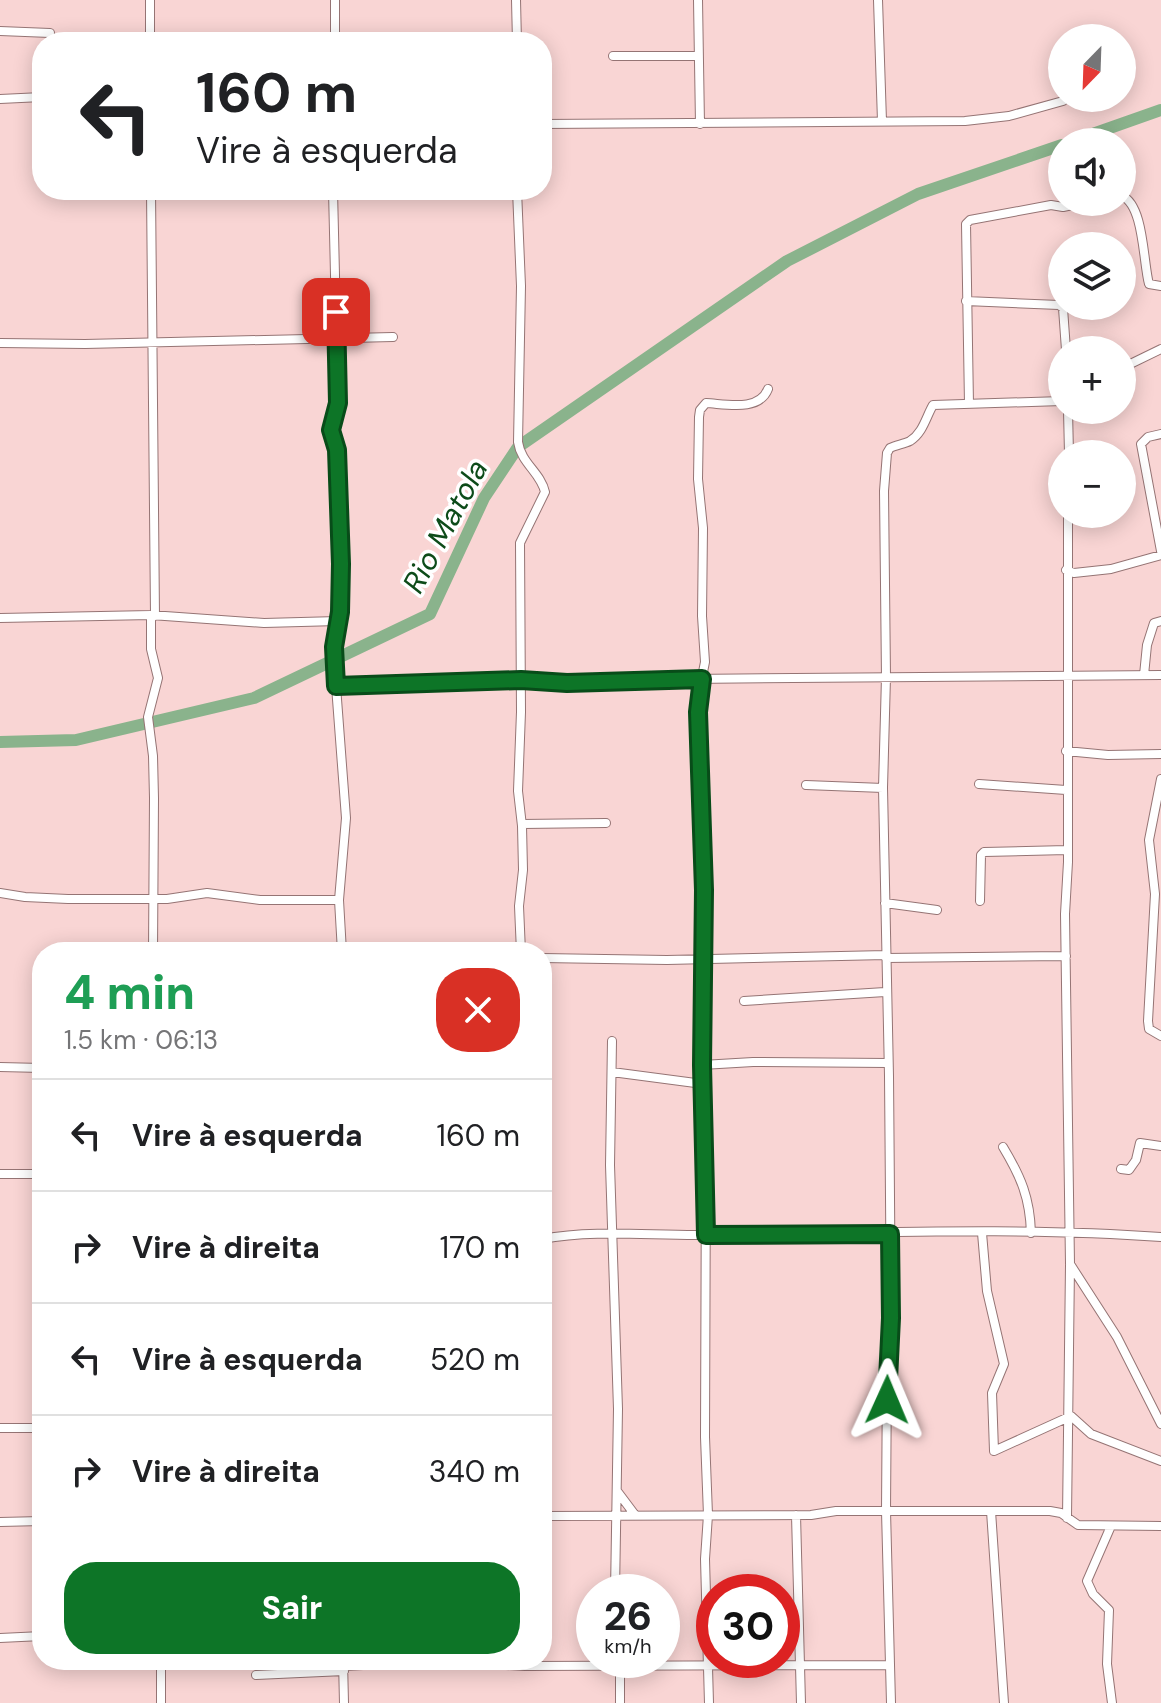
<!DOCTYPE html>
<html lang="pt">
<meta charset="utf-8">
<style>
:root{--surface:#fff;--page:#f2f2f2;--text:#202124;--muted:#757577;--line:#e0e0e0;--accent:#0d7527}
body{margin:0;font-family:"DM Sans",sans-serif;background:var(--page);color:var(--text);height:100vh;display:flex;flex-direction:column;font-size:30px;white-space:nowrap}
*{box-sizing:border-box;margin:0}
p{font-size:26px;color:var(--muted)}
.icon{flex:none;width:44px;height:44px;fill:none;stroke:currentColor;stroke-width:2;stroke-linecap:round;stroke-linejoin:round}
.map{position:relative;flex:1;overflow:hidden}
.details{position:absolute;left:32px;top:942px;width:520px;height:728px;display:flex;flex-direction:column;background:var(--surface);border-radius:32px;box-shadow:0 4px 20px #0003}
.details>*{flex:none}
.guide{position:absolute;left:32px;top:32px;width:520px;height:168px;border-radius:32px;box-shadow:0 4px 20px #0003;background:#fff;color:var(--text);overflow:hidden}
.needle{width:52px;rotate:203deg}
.tools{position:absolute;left:1048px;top:24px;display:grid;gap:16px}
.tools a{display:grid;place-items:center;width:88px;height:88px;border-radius:50%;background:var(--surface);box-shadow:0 4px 20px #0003;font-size:40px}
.speed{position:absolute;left:576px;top:1574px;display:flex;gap:16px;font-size:40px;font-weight:700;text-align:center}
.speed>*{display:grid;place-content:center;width:104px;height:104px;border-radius:50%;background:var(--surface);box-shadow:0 4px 20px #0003;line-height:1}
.speed small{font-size:20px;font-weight:400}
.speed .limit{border:12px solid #d22;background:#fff;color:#111}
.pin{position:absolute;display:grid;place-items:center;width:68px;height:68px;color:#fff;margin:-34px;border-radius:16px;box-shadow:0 4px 12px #0006}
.me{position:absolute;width:88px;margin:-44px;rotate:1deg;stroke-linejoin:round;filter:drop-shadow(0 0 6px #0008)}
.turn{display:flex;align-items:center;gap:28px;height:168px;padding:0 32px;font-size:36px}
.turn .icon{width:104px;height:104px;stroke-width:2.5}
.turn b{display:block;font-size:56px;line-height:68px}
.round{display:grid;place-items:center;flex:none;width:84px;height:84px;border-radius:32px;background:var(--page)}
.head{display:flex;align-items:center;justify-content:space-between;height:136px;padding:0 32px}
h1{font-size:48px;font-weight:800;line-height:60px;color:#1e9e55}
.primary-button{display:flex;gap:16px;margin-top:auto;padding:16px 32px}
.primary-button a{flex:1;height:92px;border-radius:32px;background:var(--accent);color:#fff;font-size:32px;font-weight:800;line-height:92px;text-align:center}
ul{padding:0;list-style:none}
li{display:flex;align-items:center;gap:24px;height:112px;padding:0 32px;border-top:2px solid var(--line)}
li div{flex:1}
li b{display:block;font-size:30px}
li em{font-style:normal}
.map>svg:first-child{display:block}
</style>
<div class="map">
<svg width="1161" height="1703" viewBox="0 0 1161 1703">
<rect width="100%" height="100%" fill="#f9d5d4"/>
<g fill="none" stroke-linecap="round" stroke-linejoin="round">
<!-- river -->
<path stroke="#8ab38c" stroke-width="12" d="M1070,142l91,-32
M0,742l76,-2 178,-42 176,-84 54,-116 34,-51 269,-186 131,-67 144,-49"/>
<defs>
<path id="street" d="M516,0l1,42
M698,0l2,124
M878,0l4,121
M0,31l50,2
M150,42v-42
M335,42v-42
M613,56h85
M0,99l42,-2
M542,124l423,-3 44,-5 54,-15
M151,190l4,426
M333,190l5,213 -7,27 6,20 4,114 -1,48 -6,35 2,39
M517,190l4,96 -3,156c3,21 23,31 27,50l-25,51 1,169 -3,79 4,35 1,44 -4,36 2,46
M1122,196c22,9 21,66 27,88l12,2
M966,301l93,4 4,3 3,42
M0,343l85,1 308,-7
M1122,368l39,-19
M969,404l-3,-180 4,-4 81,-15 12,2 24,-5
M1068,410l1,44
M1161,434l-13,3 -7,7 20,107
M1068,514v348l-3,52 5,350 47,73 44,87
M1066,570l8,3 37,-4 50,-14
M151,615v34l7,29 -10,39 5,39 1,42 -1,154
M0,618l151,-3 113,8 74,-2
M1144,675l3,-30 7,-22 7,-2
M1066,751l42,4 53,-1
M1161,779l-12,61 6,54 -7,127 1,8 12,7
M979,784l87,6
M806,785l77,3
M522,824l84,-1
M0,893l25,4 43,2h99l40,-6 53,7h79
M980,901l1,-46 3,-3 83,-2
M885,903l52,7
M342,952l-3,-52 7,-82 -10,-132 185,-6 46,3 121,-4 473,-4
M542,958l125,2 219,-5
M886,958l180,-2
M744,1001l141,-9
M612,1041l-2,124 8,244 -3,183
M702,1065l51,-3 135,1
M0,1067l42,1
M612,1072l91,12
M1003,1147c18,30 27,51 28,86
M1121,1169l8,1 7,-10 4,-17 21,3
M0,1174h42
M982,1233l5,58 17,73 -12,29 2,58 77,-35 20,18 70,27
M542,1239c54,-10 109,-3 164,-4 151,-1 304,-9 455,2
M0,1428h42
M617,1491l18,24
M991,1511l13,192
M796,1515l5,188
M542,1516l269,-1 25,-4h214l11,2 17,12 83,1
M1067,1518l3,-253
M0,1522l42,-1
M1111,1526l-24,55 6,13 16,16 -2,54 5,39
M0,1638l42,-2
M161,1660v43
M343,1660l1,43
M525,1660v6l365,-1
M344,1666l96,-5 85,5
M256,1675l88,-4
M620,1703v-43
M709,1703l-4,-144 3,-44 -3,-78 1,-282 -4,-90 2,-175 -6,-178 1,-20 6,-30 -3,-46 1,-88 -5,-49 1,-62 1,-7 6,-7c20,1 53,9 62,-14
M891,1703l-5,-192 1,-139 4,-54 -2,-242 -6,-288 3,-111 -2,-186 3,-38 3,-5c6,-3 14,-4 20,-7 13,-8 16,-24 23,-36l129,-4"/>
</defs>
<!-- street casing -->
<use href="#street" stroke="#957474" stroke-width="10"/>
<!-- street -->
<use href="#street" stroke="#fff" stroke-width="8"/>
</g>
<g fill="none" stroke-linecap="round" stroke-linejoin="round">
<defs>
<path id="route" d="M336,312l2,91 -7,27 6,20 4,114 -1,48 -6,35 2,39 185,-6 46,3 135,-4 -4,33 6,178 -2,175 4,170 184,-1 1,84 -4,82"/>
</defs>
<!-- route casing -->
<use href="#route" stroke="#084c19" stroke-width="20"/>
<!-- route -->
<use href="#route" stroke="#0d7527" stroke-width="14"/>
</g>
<g text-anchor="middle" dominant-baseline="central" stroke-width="7" stroke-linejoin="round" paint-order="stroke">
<!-- water labels -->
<g font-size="30" font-style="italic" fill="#0d4b19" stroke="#fff">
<text transform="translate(445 526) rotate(-62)">Rio Matola</text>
</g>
</g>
</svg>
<div class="tools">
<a><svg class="needle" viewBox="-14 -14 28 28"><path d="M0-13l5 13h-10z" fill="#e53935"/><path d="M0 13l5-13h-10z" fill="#757577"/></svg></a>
<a><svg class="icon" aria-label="sound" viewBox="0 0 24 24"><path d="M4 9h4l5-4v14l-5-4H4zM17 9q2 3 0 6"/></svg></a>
<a><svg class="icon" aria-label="layers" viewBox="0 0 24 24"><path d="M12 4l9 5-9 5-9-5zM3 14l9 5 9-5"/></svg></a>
<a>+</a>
<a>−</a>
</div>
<div class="speed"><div>26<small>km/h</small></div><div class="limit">30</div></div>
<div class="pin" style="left:336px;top:312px;background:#d93025"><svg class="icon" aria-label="arrive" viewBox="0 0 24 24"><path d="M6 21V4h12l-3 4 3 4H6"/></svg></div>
<svg class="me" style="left:887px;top:1400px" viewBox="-20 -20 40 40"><path d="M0-17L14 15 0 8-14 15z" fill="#0d7527" stroke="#fff" stroke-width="4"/></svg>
<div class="guide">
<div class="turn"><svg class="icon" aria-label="left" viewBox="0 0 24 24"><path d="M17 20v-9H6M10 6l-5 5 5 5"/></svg><div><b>160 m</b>Vire à esquerda</div></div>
</div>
<section class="details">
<div class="head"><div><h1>4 min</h1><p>1.5 km · 06:13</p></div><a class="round" style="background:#d93025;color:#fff"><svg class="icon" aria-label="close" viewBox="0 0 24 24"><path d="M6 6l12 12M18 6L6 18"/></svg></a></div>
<ul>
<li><svg class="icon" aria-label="left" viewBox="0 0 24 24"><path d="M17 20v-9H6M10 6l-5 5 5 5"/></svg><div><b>Vire à esquerda</b></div><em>160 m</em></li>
<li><svg class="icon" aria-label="right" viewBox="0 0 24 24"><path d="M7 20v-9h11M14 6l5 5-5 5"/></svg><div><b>Vire à direita</b></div><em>170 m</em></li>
<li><svg class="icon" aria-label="left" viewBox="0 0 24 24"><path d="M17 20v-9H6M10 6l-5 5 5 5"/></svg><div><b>Vire à esquerda</b></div><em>520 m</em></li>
<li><svg class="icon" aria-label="right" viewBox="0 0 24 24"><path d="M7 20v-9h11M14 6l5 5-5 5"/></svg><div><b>Vire à direita</b></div><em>340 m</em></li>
</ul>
<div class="primary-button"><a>Sair</a></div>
</section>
</div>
